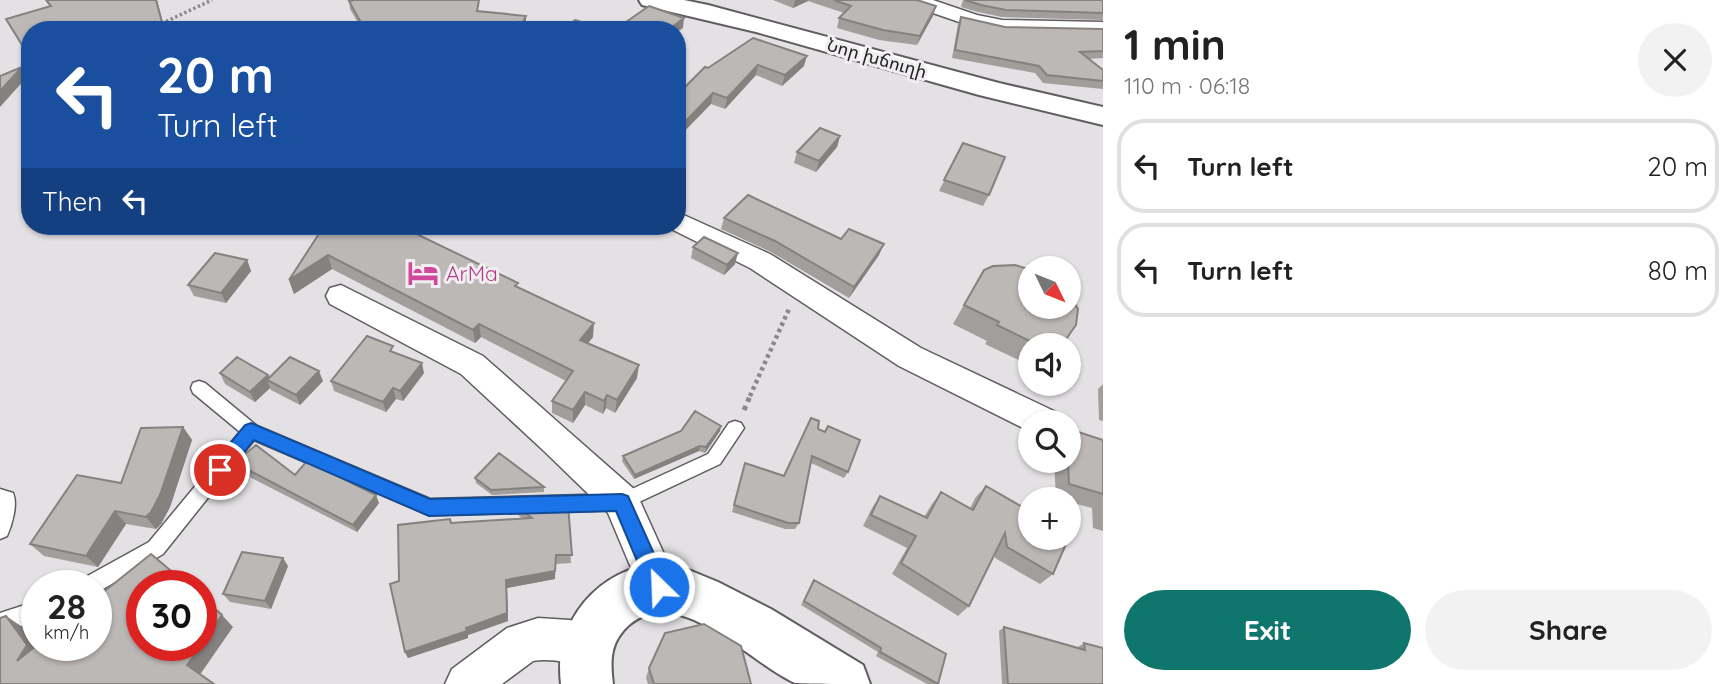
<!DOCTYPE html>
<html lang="en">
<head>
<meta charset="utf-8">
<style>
	body { margin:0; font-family:Quicksand,"Noto Sans Armenian",sans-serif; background:#f2f2f2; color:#222; height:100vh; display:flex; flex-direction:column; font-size:26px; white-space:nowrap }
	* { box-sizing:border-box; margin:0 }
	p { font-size:23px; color:#767676 }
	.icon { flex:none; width:38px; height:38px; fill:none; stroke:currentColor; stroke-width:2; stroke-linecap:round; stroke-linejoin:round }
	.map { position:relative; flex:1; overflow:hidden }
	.details { display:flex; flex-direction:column; background:#fff; width:630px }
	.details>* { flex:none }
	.banner { position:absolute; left:21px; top:21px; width:665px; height:214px; border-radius:28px; box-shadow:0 2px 5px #0004; background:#1a4fa0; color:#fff; overflow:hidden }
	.needle { width:46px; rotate:133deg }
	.tools { position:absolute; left:1018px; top:256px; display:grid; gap:14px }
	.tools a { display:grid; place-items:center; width:63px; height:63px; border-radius:50%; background:#fff; box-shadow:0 2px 5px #0004; font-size:35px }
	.speed { position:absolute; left:21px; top:570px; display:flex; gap:14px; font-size:35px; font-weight:700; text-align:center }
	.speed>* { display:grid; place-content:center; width:91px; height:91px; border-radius:50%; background:#fff; box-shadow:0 2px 5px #0004; line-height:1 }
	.speed small { font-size:18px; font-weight:400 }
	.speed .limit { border:10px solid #d22; background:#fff; color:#111 }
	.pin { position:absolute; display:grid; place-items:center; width:60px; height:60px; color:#fff; margin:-30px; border:4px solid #fff; border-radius:50%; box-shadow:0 2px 7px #0007 }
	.me { position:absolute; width:77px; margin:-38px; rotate:336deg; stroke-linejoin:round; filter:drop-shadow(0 0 5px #0008) }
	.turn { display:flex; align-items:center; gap:24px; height:147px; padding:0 21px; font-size:32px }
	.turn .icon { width:91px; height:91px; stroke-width:2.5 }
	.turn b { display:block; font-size:49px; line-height:60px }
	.then { display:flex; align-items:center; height:66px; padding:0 21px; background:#0003; gap:14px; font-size:26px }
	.round { display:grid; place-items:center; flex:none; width:74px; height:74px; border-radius:37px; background:#f2f2f2 }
	.head { display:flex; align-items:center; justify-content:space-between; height:119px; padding:0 21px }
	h1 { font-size:42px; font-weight:700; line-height:52px }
	.primary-button { display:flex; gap:14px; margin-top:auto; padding:14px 21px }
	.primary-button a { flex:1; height:80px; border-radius:42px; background:#0f766e; color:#fff; font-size:28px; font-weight:700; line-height:80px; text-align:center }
	.primary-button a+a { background:#f2f2f2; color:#222 }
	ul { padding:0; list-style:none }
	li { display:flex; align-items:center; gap:21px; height:94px; margin:0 14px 10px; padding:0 7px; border:4px solid #e0e0e0; border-radius:28px }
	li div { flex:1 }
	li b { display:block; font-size:26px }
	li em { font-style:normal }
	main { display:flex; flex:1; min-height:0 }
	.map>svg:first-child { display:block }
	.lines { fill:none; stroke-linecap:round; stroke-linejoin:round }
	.service-casing { stroke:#605d60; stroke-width:3 }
	.minor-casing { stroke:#605d60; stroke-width:3 }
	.secondary-casing { stroke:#605d60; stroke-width:4 }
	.path-far2 { stroke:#8a888a; stroke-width:3.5; stroke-dasharray:2.5 2.5; stroke-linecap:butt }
	.path-far1 { stroke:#8a888a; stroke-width:4.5; stroke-dasharray:3.5 3.5; stroke-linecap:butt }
	.path { stroke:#8a888a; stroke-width:5; stroke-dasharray:4.5 4.5; stroke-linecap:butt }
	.service { fill:#fff; fill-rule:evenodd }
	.minor { fill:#fff; fill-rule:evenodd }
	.secondary { fill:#fff; fill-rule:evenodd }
	.wall { fill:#a29e9c }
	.shaded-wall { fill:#84817f }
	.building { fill:#bcb8b5; stroke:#84817f; stroke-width:2 }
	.route { fill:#1a73e8; stroke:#114b97; stroke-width:2 }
	.labels { text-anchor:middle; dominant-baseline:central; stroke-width:6; stroke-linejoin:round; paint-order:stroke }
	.far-street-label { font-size:18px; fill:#252425; stroke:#f1eef2 }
	.hotel-label { font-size:21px; fill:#b23c85; stroke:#f1eef2; text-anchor:start }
</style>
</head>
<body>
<main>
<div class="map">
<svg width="1103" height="684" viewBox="0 0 1103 684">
	<rect width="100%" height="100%" fill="#e4e1e4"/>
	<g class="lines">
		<g class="service-casing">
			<path id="service" d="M199 381 205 383 257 426 430 499 621 494 708 454 729 423 735 421 741 423 744 428 720 464 622 510 429 515 254 440 163 554 96 593V586H79L82 579 149 542 240 432 193 393 191 388 193 383Z
				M0 489 13 493C18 504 12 525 7 536L0 539Z
				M37 601V621L0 633V613Z"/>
		</g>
		<g class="minor-casing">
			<path id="minor" d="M904 0H933L977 15 1002 20 1103 22V34L1002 32 965 24 907 4Z
				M677 212 770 254 921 348 1056 412 1061 422H1031V432L899 366 750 268 667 227 677 226Z
				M341 285 483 356 568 431 635 490 679 587 673 601 659 606 645 601 608 513 544 451 461 374 330 304 326 296 330 288Z
				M538 618 570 620 601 630 607 645 601 660C577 670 560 656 533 661L502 684H445L452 669 507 628Z"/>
		</g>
		<g class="secondary-casing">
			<path id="secondary" d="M639 0H684L708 5 999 83 1103 107V125L979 95 756 32 642 5Z
				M661 563 679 566 718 582 771 609 863 665 870 684C855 684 807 684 795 683 749 663 680 582 629 625 610 642 610 660 613 684H561C553 622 598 568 661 563Z"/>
		</g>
		<path class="path-far2" d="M148 30 212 0"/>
		<path class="path-far1" d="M750 396 789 309"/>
		<path class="path" d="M744 410 751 394"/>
		<use href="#service" class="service"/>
		<use href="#minor" class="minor"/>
		<use href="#secondary" class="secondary"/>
	</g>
	<path class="wall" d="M773 0H917L936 6 917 45 879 40 837 28 839 18 844 13 808 1 793 8Z
		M963 0H1103V20L1002 17 978 12 961 7Z
		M349 1 479 11 526 16V25L523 30H362L350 9Z
		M961 17 1005 27 1103 29V58L1089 59 1103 70V89L1043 83 1035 73 952 58 958 24Z
		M753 38 804 66 782 86 756 75 725 109 711 104 708 68Z
		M840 136 837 147 816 172 794 163 797 152Z
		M963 143 989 195 983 206 939 191Z
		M724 218 841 239 879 255 849 298 771 252 721 229Z
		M280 226H401L519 288 593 337 588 343 637 378 615 413 606 408 603 414 585 405 573 423 552 413V401L566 381 481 337 475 343 332 269 294 294 289 280 320 232Z
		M693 247 735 264 724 275 691 258Z
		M247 260 251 271 226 303 194 296 188 285Z
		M984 270 1062 345H1031V366L985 344 987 341 953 324Z
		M395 353 424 373 403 401 396 399 386 412 334 391 331 381Z
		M220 373 268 375 269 377 323 381 300 405 271 390 270 388 255 402 225 384Z
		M1103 384V421L1099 420 1098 389Z
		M183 427 192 440 170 507 161 524 156 529 126 524 98 567 44 556 30 544 121 483Z
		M818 429 848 472 844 478 811 463 799 523 795 529H785L732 512 745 463 784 476Z
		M720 431 705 453 699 451 634 479 622 461 623 456Z
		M1103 440V531L1093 528 1092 508 1069 502V499L1056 498 1054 460H1069Z
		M235 463 379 503 357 532 240 472Z
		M475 478 544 487V492L492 495 476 483Z
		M986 486 1053 574 1040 584 995 558V554L969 606 958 616 892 574 907 548 863 526 872 508 880 496 924 517 932 504 941 492 970 509 975 498Z
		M568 505 571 563 556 564 555 579 507 588 508 621 468 635V638L408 658 405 652 399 581 451 523 522 518 518 515V507Z
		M288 566 271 609 230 602 223 594Z
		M814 580 938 684H927L876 656 878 652 801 605Z
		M1004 627 1078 648V647L1084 643 1103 684H1002L999 631Z
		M649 668 750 683 751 684H648L646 678Z"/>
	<path class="shaded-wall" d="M156 0H157L165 30H164Z
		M795 0H808V1L793 8Z
		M936 6 933 16 917 45 920 36Z
		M526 16V25L523 30H519Z
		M684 18 683 28 677 32V30H668Z
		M807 56 804 66 782 86 785 75Z
		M758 65 756 75 725 109 727 98Z
		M22 67 27 77 0 107V91Z
		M713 93 711 104 677 139V130Z
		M840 136 837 147 816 172 819 161Z
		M884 244 879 255 849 298 854 287Z
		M738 253 735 264 724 275 727 265Z
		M328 255 332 269 294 294 289 280Z
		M247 260 251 271 226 303 221 293Z
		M594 323 593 337 580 353V340Z
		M479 324 481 337 475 343 473 330Z
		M422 363 424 373 403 401 400 391Z
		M639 365 637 378 615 413 617 400Z
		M319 371 323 381 300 405 296 395Z
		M268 375 272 383 267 380 270 388 255 402 250 392Z
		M393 388 396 399 386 412 383 402Z
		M585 392V405L573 423V410Z
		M607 395 606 408 603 414 604 401Z
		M721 426 720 431 705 453 706 447Z
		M183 427 192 440 170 507 161 524 156 529 146 517Z
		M700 446 699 451 634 479 635 475Z
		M376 495 379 503 357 532 353 525Z
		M115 511 126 524 98 567 86 556Z
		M283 558 288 566 271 609 265 601Z
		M555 571V579L507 588 508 621 468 635V638L408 658 405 652 466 628 506 580Z
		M222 615 233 627 199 676 187 665Z
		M6 616 24 628 45 656 17 661Z"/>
	<path class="building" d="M46 0H156L164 30H30V58L6 19 51 6Z
		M355 0H479L477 11 526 16 519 30H365L349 1Z
		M834 0H917L936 6 920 36 883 30 839 18 851 6Z
		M965 0H1103V13L1006 10 981 5Z
		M649 6 684 18 668 30 616 29Z
		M961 17 1005 27 1103 29V51L1080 52 1103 70V81L1047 75 1039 66 955 50Z
		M575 20 606 30H563Z
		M753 38 807 56 785 75 758 65 727 98 713 93 677 130V95L705 67 708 68Z
		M22 67 0 91V76Z
		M820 128 840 136 819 161 797 152Z
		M963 143 1005 157 989 195 944 180Z
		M748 195 841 239 849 229 884 244 854 287 775 241 724 218Z
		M324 226H400L518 283 515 286 594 323 580 340 639 365 617 400 607 395 604 401 585 392 573 410 552 401 573 371 479 324 473 330 328 255 289 280Z
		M704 237 738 253 727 265 693 247Z
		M215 253 247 260 221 293 188 285Z
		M1015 265 1031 270V306H1069V294L1078 309 1076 325 1062 345H1038L997 325 999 322 964 305 984 270 993 266Z
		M367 336 393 346 390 351 422 363 400 391 393 388 383 402 331 381Z
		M237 357 268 375 250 392 220 373Z
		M290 357 319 371 296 395 267 380Z
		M695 411 721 426 706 447 700 446 635 475 623 456 681 431Z
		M811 418 819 421 818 429 825 432 828 426 860 440 848 472 812 456 799 523H788L734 505 745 463 784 476Z
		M183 427 160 495 151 512 146 517 115 511 86 556 30 544 77 475 121 483 141 428Z
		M1069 429 1103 440V494L1069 484 1068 460H1069Z
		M256 445 295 475 307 461 376 495 353 525 235 463Z
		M499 453 544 487 491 490 475 478Z
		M986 486 1031 512V537H1069L1053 574 1007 547 1005 533 969 606 901 563 916 536 871 515 880 496 927 518 941 492 973 510Z
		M568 505 572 555H556L555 571 506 580 507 613 466 628 467 631 405 652 390 584 399 581 398 525 450 519 451 523 532 518 518 507Z
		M242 552 283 558 265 601 223 594Z
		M151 554 189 586H142V646H201L187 665 214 684H0V618L6 616 27 645 17 661 37 645 96 646V598Z
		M814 580 946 654 938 684 880 652 881 648 804 601Z
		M201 597 222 615 201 645Z
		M704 624 741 646 751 684H654L649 668 665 633Z
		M1004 627 1085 650 1084 643 1103 648V684H1008Z"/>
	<path class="route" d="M251 423 430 499 622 494 628 496 669 587 666 594 659 596 651 594 616 511 429 516 254 440 226 475 220 478 213 475 211 470 213 464 245 425Z"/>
	<defs>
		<g id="hotel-bare" transform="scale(2.415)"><path d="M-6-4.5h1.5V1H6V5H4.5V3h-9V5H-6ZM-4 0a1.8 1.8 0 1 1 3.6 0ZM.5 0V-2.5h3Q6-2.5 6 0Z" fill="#d1479c" stroke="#f1eef2" stroke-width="2.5" paint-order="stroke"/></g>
	</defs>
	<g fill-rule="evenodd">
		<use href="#hotel-bare" x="423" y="273"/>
	</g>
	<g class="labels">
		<g class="far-street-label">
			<text transform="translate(877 58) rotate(16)">Նոր խճուղի</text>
		</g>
		<g class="hotel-label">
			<text x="446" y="273">ArMa</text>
		</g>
	</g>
</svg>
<div class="tools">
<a><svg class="needle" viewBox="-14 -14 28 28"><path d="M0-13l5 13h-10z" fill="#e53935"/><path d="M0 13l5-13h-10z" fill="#767676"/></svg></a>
<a><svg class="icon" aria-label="sound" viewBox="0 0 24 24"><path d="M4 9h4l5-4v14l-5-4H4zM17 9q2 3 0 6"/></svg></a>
<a><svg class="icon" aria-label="search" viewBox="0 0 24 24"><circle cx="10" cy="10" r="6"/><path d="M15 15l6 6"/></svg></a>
<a>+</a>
</div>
<div class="speed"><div>28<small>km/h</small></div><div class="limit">30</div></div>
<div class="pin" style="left:220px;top:470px;background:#d93025"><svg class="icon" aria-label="arrive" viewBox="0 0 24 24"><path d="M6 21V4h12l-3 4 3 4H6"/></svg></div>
<svg class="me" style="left:659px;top:587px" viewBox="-20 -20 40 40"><circle r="17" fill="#1a73e8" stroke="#fff" stroke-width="3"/><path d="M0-11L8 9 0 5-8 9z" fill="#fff"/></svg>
<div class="banner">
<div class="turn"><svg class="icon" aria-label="left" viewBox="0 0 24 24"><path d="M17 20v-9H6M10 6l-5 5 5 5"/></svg><div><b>20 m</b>Turn left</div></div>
<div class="then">Then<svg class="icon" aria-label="left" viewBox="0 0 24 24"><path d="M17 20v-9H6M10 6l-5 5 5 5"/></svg></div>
</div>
</div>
<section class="details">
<div class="head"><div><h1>1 min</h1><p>110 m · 06:18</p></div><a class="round"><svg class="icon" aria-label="close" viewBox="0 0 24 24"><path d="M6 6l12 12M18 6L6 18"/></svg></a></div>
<ul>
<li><svg class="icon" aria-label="left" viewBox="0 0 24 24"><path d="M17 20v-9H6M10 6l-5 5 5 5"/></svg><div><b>Turn left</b></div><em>20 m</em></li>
<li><svg class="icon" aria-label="left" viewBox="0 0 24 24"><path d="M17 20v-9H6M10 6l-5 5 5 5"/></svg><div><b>Turn left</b></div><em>80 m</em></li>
</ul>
<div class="primary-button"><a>Exit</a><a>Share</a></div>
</section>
</main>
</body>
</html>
